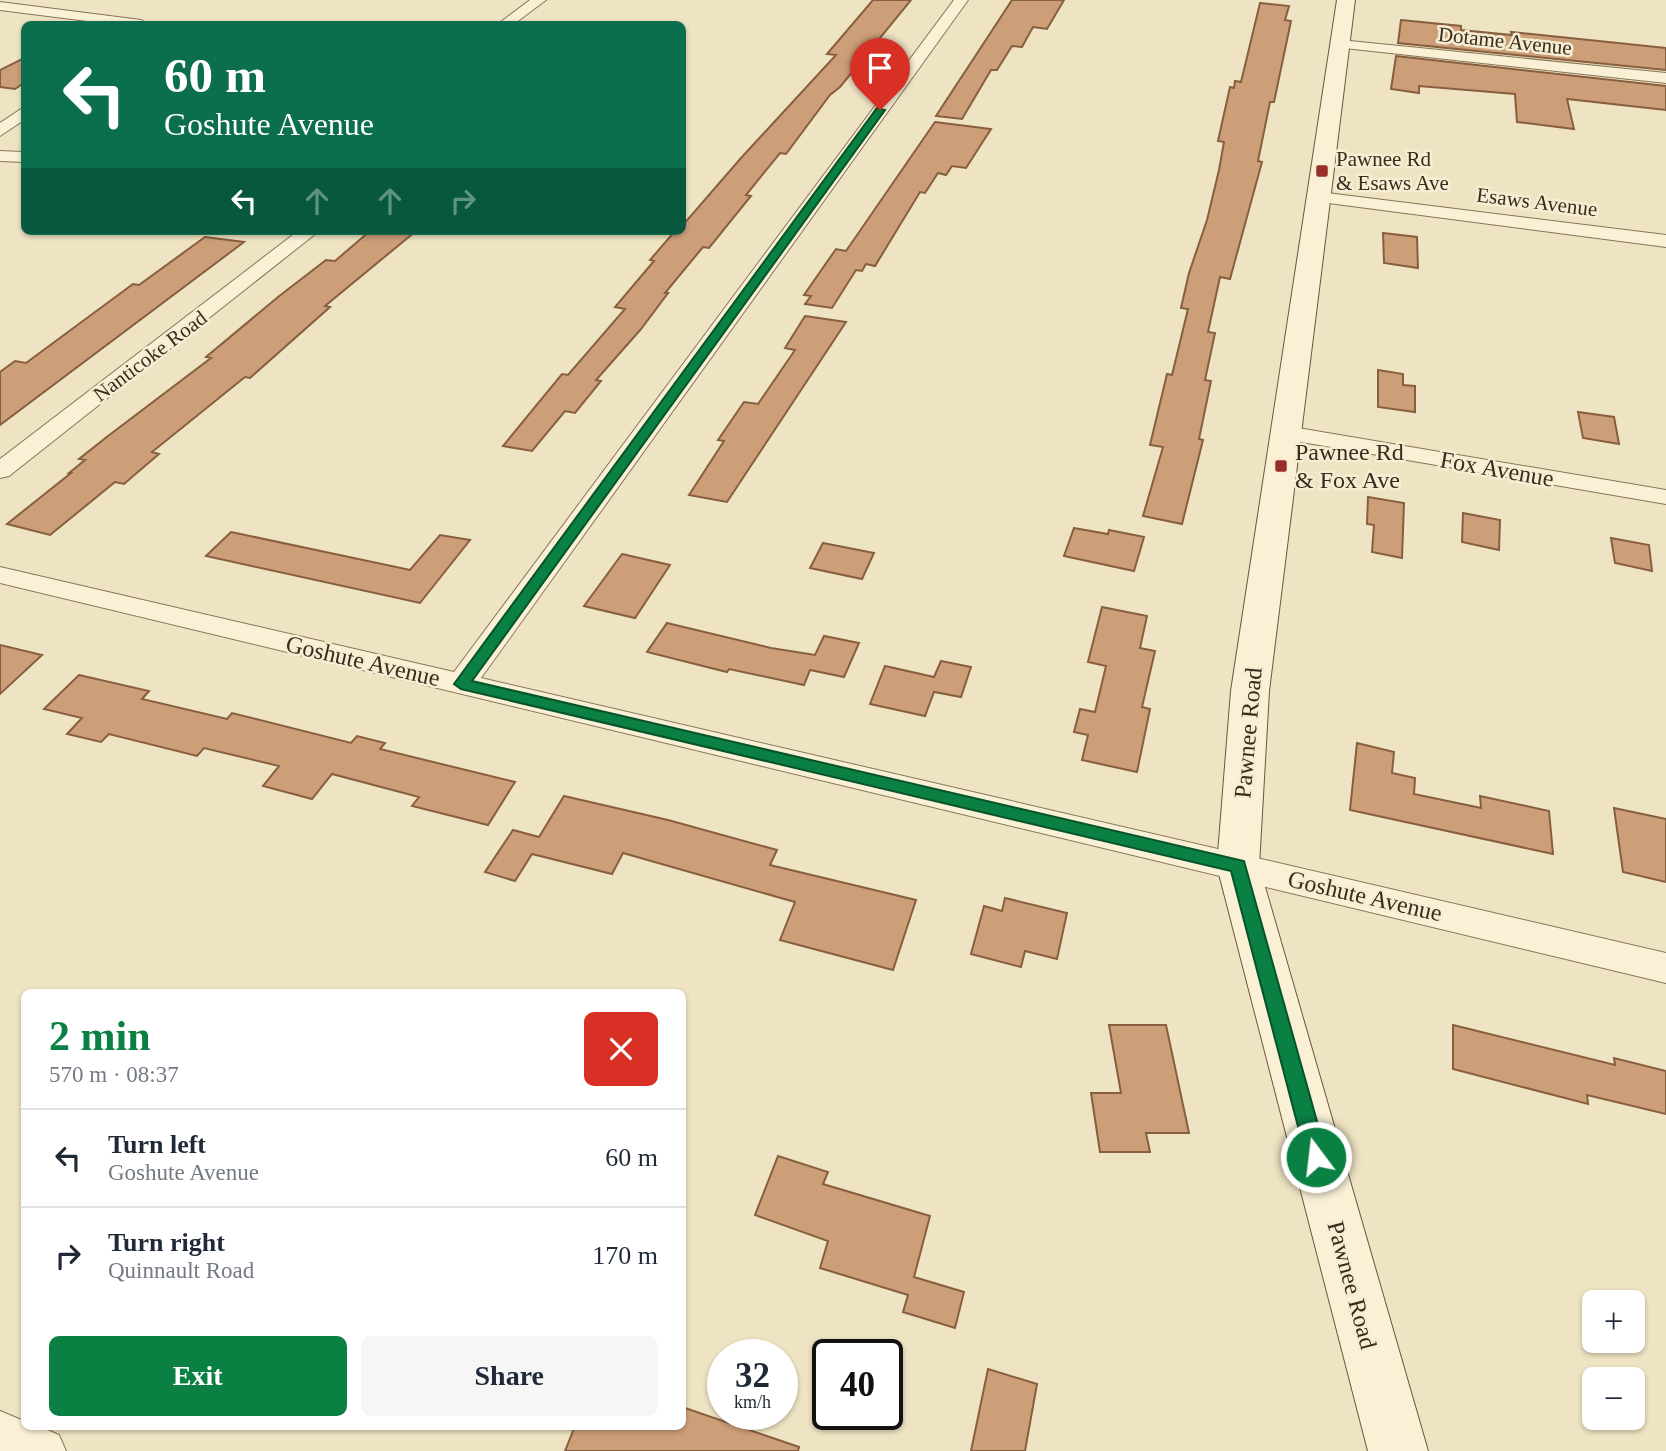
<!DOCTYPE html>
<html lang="en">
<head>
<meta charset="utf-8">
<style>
	body { margin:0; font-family:"Times New Roman",serif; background:#f6f6f7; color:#1f2937; height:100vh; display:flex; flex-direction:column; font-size:26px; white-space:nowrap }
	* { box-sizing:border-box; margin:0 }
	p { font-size:23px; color:#747a83 }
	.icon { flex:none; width:38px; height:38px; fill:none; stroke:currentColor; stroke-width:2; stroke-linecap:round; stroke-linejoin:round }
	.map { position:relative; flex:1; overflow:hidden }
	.drawer { position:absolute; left:21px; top:989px; width:665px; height:441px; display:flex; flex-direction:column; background:#fff; border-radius:10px; box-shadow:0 2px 5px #0004 }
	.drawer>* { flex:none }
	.banner { position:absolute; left:21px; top:21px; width:665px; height:214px; border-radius:10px; box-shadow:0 2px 5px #0004; background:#0b6e4f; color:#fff; overflow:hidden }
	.tools { position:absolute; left:1582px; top:1290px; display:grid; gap:14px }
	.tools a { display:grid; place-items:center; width:63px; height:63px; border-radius:10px; background:#fff; box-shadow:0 2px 5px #0004; font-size:35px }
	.speed { position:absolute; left:707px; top:1339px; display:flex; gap:14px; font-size:35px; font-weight:700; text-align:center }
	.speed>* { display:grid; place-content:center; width:91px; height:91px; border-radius:50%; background:#fff; box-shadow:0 2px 5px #0004; line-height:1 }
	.speed small { font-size:18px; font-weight:400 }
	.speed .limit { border:4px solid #111; border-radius:10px; background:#fff; color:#111 }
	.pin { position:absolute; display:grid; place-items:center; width:60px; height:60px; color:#fff; margin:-72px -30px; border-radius:50% 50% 50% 0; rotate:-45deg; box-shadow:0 0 7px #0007 }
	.pin .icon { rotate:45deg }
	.me { position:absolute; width:77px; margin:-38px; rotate:345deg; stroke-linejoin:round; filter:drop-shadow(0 0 5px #0008) }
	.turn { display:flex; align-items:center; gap:24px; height:147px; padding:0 28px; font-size:32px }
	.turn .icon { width:91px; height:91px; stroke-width:2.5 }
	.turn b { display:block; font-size:49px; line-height:60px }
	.lanes { display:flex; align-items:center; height:66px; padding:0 28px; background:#0003; justify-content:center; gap:35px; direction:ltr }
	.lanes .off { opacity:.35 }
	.round { display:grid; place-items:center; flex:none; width:74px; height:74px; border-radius:10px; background:#f6f6f7 }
	.summary { display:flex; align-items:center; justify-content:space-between; height:119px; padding:0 28px }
	h1 { font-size:42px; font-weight:800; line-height:52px; color:#0b8043 }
	.cta { display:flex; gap:14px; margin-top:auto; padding:14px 28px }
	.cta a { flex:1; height:80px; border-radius:10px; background:#0b8043; color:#fff; font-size:28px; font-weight:800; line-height:80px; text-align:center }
	.cta a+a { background:#f6f6f7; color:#1f2937 }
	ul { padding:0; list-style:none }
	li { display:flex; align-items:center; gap:21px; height:98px; padding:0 28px; border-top:2px solid #e0e1e3 }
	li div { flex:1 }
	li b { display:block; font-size:26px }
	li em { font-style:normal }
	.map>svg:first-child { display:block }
	.building { fill:#cd9f78; stroke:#875f3f; stroke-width:2 }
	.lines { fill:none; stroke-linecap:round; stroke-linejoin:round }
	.street-casing { stroke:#887559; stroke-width:2 }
	.secondary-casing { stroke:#6a563c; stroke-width:2 }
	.street { fill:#f9f0d6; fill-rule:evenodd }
	.secondary { fill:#f9f0d6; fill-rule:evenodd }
	.route { fill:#0b8043; stroke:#07532c; stroke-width:2 }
	.poi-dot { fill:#972e29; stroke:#f6edd2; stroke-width:2.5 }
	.labels { text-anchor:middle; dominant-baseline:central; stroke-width:5; stroke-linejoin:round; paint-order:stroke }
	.far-street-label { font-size:21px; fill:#382c1e; stroke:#f6edd2 }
	.far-poi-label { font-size:21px; fill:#382c1e; stroke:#f6edd2; text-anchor:start }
	.poi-label { font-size:24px; fill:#382c1e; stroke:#f6edd2; text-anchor:start }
	.street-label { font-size:24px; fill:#382c1e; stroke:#f6edd2 }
</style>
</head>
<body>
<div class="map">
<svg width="1666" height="1451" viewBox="0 0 1666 1451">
	<rect width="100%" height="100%" fill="#eee3c2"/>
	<path class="building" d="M873 0H911L840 87 830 95 786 154 780 153 746 195 751 196 709 248 703 247 665 293H668L641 329 596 380 601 381 575 413 565 411 532 451 503 446 562 374 568 375 625 309 615 307 654 261 650 260 675 231H682V226L741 158 836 55 827 54Z
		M1012 0H1064L1047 29 1033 27 1022 47 1012 46 997 70H991L962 119 936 116Z
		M1260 3 1289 6 1285 20 1291 21 1274 102H1270L1258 161 1262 162 1230 279 1220 277 1208 332 1215 333 1205 380 1211 381 1199 439 1203 440 1182 524 1143 516 1163 447 1150 445 1167 374 1172 375 1188 309 1181 308 1189 273 1207 220 1219 170 1224 142 1218 141 1230 87 1234 88 1235 81 1241 82Z
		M1401 20 1461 26V30L1512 35 1511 32 1666 48V70L1398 43Z
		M1396 56 1666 86V110L1567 99 1574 129 1517 122 1515 94 1419 86V93L1391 89Z
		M24 58V83L15 89 0 87V70Z
		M935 122 991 129 966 168 952 166 946 175 938 173 925 193 920 192 875 266 866 264 862 271 856 270 832 308 805 304 811 296 804 295 836 249 846 251Z
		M370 231H416L325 306 330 307 250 378 245 377 152 452 159 454 124 484 115 482 50 535 7 524 71 473H69L85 460 79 459 108 436 211 358 206 357 278 297 326 260 335 261Z
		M1383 233 1417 237 1418 268 1384 263Z
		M205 237 244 242 0 425V372L15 361 26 363 133 284 139 285Z
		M805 316 846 322 727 502 689 495 724 441 718 440 744 402 758 404 795 350 785 348Z
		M1378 370 1403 374V385L1415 386V412L1378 407Z
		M1578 412 1614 417 1619 444 1583 438Z
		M1368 497 1404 503 1402 558 1372 552 1374 525 1367 524Z
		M1463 513 1500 520 1499 550 1462 542Z
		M1074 528 1108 534 1109 530 1144 537 1134 571 1064 556Z
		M231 532 410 570 440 535 470 540 420 603 206 556Z
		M1611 538 1649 545 1652 571 1615 563Z
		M823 543 874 553 862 579 810 568Z
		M622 554 670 565 635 618 584 606Z
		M1102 607 1147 616 1140 648 1155 651 1142 707 1150 709 1137 772 1082 760 1088 735 1074 732 1080 709 1095 712 1106 666 1088 662Z
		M667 623 771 648 815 655 824 636 859 643 844 677 810 670 804 685 729 669 727 672 647 652Z
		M0 645 42 655 0 694Z
		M941 661 971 667 961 697 934 692 925 716 870 704 885 666 934 677Z
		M79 675 149 691 142 699 227 719 232 713 351 743 357 736 385 743 380 749 515 782 488 825 412 806 419 797 332 774 312 799 263 786 279 766 204 748 197 756 109 734 101 742 67 734 82 718 44 709Z
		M1357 743 1394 752 1392 773 1415 778 1414 794 1481 808 1480 796 1549 811 1553 854 1350 810Z
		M564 796 668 820 777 850 770 865 916 900 893 970 780 940 795 902 623 853 612 874 532 854 515 881 485 872 513 830 539 837Z
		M1614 808 1666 819V882L1623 872Z
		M1005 898 1067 913 1057 959 1025 951 1021 967 971 954 984 906 1002 911Z
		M1109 1025H1166L1189 1133H1146L1150 1152H1100L1091 1093H1121Z
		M1453 1025 1615 1065 1614 1058 1666 1071V1114L1587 1095 1588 1104 1453 1069Z
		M778 1156 828 1172 823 1184 930 1216 914 1277 964 1292 955 1328 903 1312 908 1295 820 1268 828 1241 755 1215Z
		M988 1369 1037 1384 1025 1451H971Z
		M682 1407 799 1447 798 1451H565L575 1426H682Z"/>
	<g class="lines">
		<g class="street-casing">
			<path id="street" d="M530 0H546L514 24H498Z
				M954 0H968L481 678 1666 953V983L0 583V567L454 672Z
				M0 2 141 20 148 24H111L0 10Z
				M1340 40 1666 73V83L1335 47 1333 44Z
				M24 107V120L0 136V123Z
				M0 151 24 152V162L0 161Z
				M1319 192 1666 235V247L1313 201 1310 197Z
				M298 231H319L9 476 0 478V459Z
				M1286 426 1666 490V504L1278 438 1274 433 1278 428Z
				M0 1411 24 1421V1426H38L59 1435 66 1451H0Z"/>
		</g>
		<g class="secondary-casing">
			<path id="secondary" d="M1337 0H1355L1269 691 1259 866 1428 1451H1368L1217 866 1231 691Z"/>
		</g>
		<use href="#street" class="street"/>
		<use href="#secondary" class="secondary"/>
	</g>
	<path class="route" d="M877 108 885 110 472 681 1244 861 1327 1157 1324 1164 1316 1167 1309 1164 1306 1157 1231 871 461 689 454 684Z"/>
	<g class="poi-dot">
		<rect x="1315" y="164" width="14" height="14" rx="3.5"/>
		<rect x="1274" y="459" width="14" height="14" rx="3.5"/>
	</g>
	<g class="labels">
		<g class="far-street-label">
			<text transform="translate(1505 41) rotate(6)">Dotame Avenue</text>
			<text transform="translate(1537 202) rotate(7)">Esaws Avenue</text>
			<text transform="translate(150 356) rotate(-37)">Nanticoke Road</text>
		</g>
		<g class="far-poi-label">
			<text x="1336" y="159">Pawnee Rd<tspan x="1336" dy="24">&amp; Esaws Ave</tspan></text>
		</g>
		<g class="poi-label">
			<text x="1295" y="452">Pawnee Rd<tspan x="1295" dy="28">&amp; Fox Ave</tspan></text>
		</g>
		<g class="street-label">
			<text transform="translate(1497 469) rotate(10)">Fox Avenue</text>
			<text transform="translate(363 661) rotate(13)">Goshute Avenue</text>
			<text transform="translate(1248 733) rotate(-85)">Pawnee Road</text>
			<text transform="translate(1365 896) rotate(13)">Goshute Avenue</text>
			<text transform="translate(1352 1285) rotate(75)">Pawnee Road</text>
		</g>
	</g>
</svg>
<div class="tools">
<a>+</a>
<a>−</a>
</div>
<div class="speed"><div>32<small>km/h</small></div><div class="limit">40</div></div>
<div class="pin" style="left:880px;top:110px;background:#d93025"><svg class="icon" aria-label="arrive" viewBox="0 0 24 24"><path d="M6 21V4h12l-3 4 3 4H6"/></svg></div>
<svg class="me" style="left:1316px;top:1157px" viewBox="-20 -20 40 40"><circle r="17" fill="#0b8043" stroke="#fff" stroke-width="3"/><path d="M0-11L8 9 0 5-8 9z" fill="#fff"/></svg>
<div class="banner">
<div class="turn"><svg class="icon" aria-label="left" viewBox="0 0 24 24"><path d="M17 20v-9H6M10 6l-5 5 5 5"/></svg><div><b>60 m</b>Goshute Avenue</div></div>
<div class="lanes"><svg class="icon" aria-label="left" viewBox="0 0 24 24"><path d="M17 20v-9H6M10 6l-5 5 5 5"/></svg><svg class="icon off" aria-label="ahead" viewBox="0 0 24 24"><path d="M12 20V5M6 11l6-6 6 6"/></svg><svg class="icon off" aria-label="ahead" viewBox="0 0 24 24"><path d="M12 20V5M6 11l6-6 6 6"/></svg><svg class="icon off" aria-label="right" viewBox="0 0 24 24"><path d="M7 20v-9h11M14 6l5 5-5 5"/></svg></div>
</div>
<section class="drawer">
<div class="summary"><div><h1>2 min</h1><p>570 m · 08:37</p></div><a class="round" style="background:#d93025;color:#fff"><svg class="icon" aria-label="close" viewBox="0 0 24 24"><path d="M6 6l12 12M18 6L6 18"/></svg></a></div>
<ul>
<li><svg class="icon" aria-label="left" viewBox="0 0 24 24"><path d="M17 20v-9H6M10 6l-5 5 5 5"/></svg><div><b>Turn left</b><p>Goshute Avenue</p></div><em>60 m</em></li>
<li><svg class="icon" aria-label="right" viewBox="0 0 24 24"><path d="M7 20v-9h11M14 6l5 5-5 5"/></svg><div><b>Turn right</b><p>Quinnault Road</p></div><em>170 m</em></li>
</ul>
<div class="cta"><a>Exit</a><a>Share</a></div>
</section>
</div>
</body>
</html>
